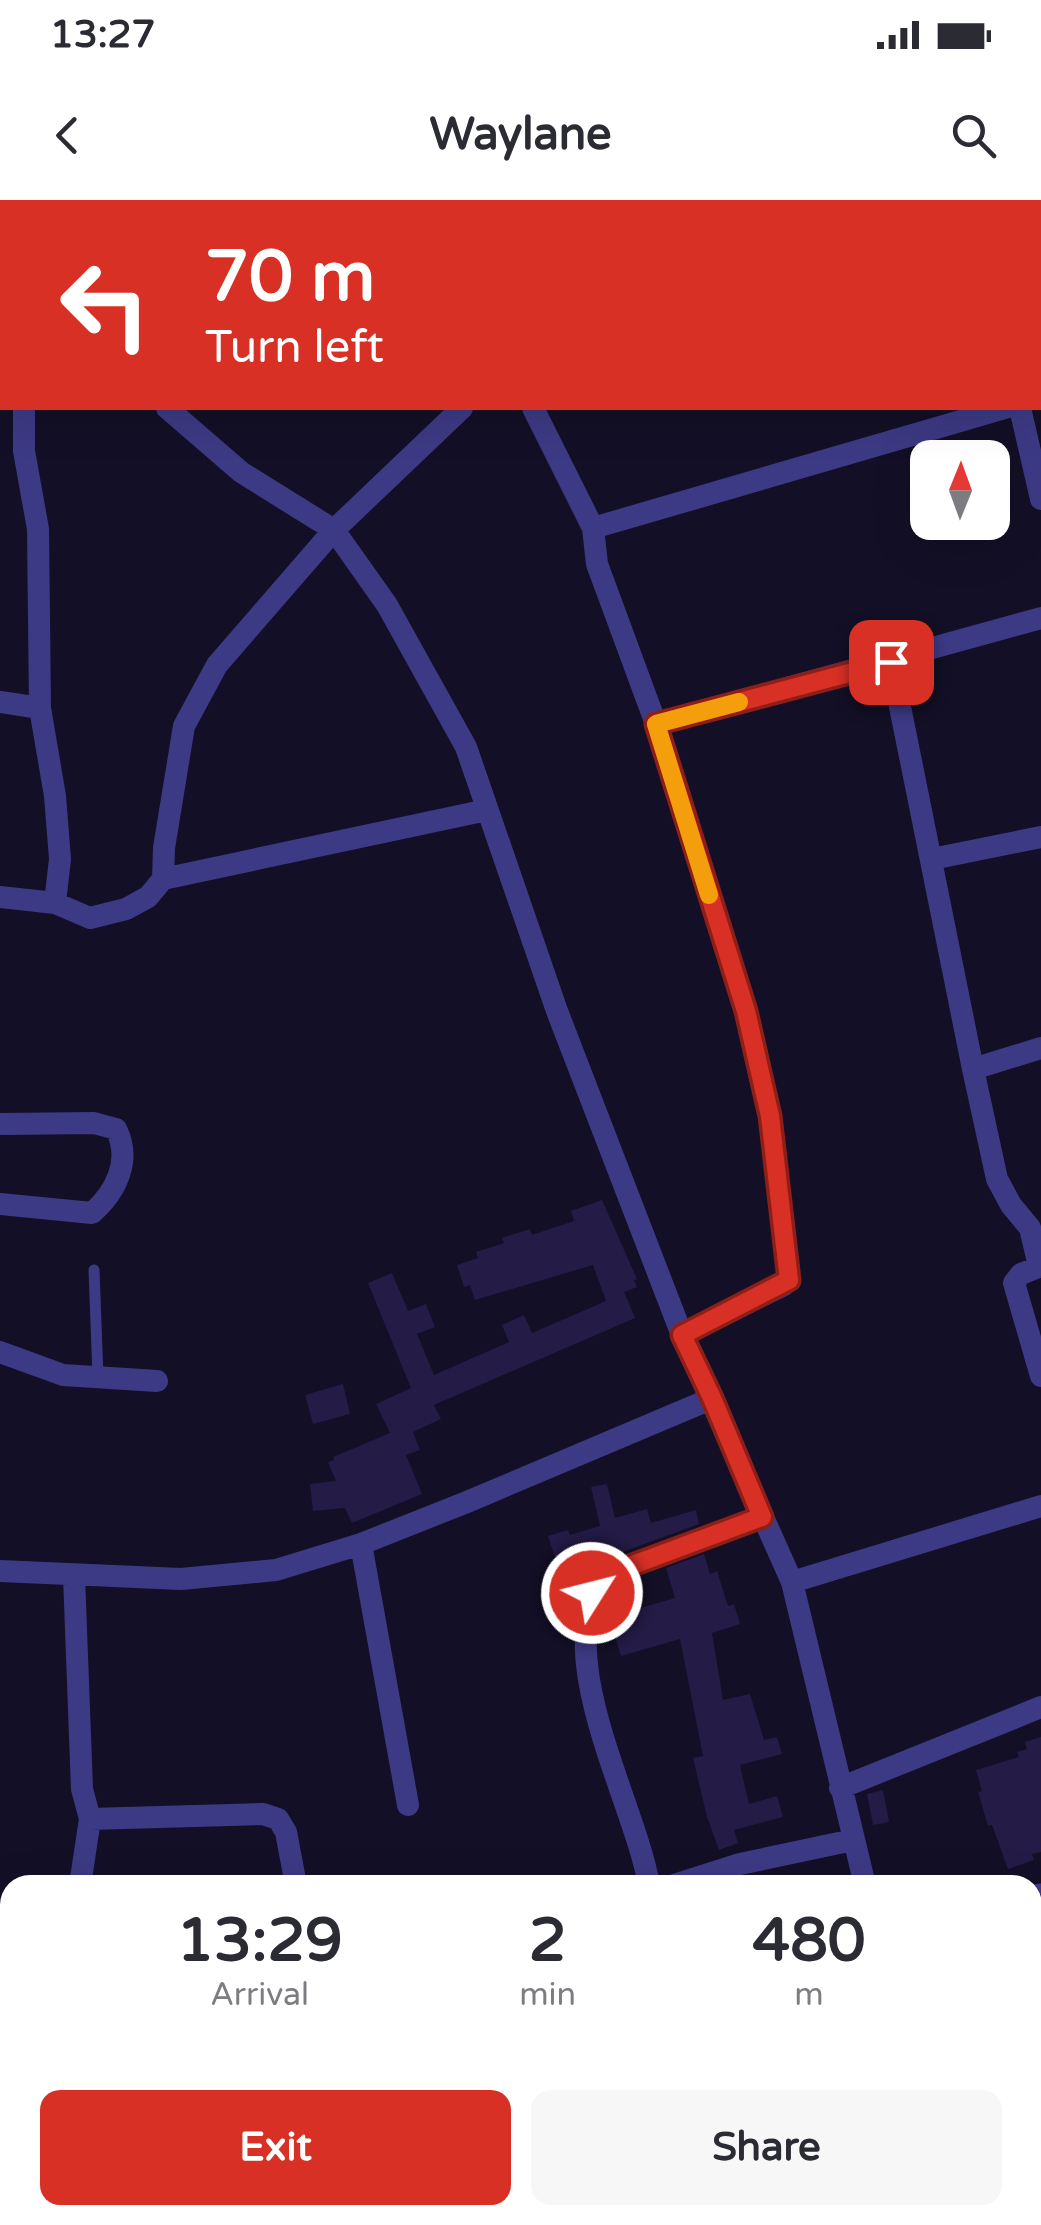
<!DOCTYPE html>
<html lang="en">
<head>
<meta charset="utf-8">
<style>
	body { margin:0; font-family:"Varela Round",sans-serif; background:#f7f7f7; color:#2b2b33; height:100vh; display:flex; flex-direction:column; font-size:38px; white-space:nowrap }
	* { box-sizing:border-box; margin:0 }
	p { font-size:32px; color:#7c7c81 }
	.icon { flex:none; width:55px; height:55px; fill:none; stroke:currentColor; stroke-width:2; stroke-linecap:round; stroke-linejoin:round }
	.map { position:relative; flex:1; overflow:hidden }
	.side { position:absolute; left:0px; top:1675px; width:1042px; height:350px; display:flex; flex-direction:column; background:#fff; border-radius:30px 30px 0 0; box-shadow:0 10px 40px #0002 }
	.side>* { flex:none }
	.top-card { position:absolute; left:0px; top:0px; width:1042px; height:210px; box-shadow:0 10px 40px #0002; background:#d93025; color:#fff; overflow:hidden }
	.needle { width:65px; rotate:1deg }
	.controls { position:absolute; left:910px; top:240px; display:grid; gap:20px }
	.controls a { display:grid; place-items:center; width:100px; height:100px; border-radius:20px; background:#fff; box-shadow:0 10px 40px #0002; font-size:50px }
	.pin { position:absolute; display:grid; place-items:center; width:85px; height:85px; color:#fff; margin:-42px; border-radius:20px; box-shadow:0 5px 15px #0006 }
	.me { position:absolute; width:110px; margin:-55px; rotate:54deg; stroke-linejoin:round; filter:drop-shadow(0 0 8px #0008) }
	.turn { display:flex; align-items:center; gap:35px; height:210px; padding:0 40px; font-size:45px }
	.turn .icon { width:130px; height:130px; stroke-width:2.5 }
	.turn b { display:block; font-size:70px; line-height:85px }
	.eta { display:flex; justify-content:space-evenly; align-items:center; height:170px; text-align:center }
	.eta b { font-size:60px; font-weight:800; line-height:70px }
	.action { display:flex; gap:20px; margin-top:auto; padding:20px 40px }
	.action a { flex:1; height:115px; border-radius:20px; background:#d93025; color:#fff; font-size:40px; font-weight:800; line-height:115px; text-align:center }
	.action a+a { background:#f7f7f7; color:#2b2b33 }
	.status { display:flex; justify-content:space-between; align-items:center; height:70px; padding:0 50px; background:#fff; direction:ltr }
	.status svg { height:28px; fill:currentColor }
	header { display:flex; justify-content:space-between; align-items:center; height:130px; padding:0 40px; background:#fff; font-size:45px; font-weight:800 }
	.map>svg:first-child { display:block }
	.building { fill:#241b47 }
	.lines { fill:none; stroke-linecap:round; stroke-linejoin:round }
	.service { stroke:#3d3a85; stroke-width:11 }
	.minor { stroke:#3d3a85; stroke-width:22 }
	.route-casing { stroke:#8d1f18; stroke-width:25 }
	.route { stroke:#d93025; stroke-width:18 }
	.slow { stroke:#f59e0b; stroke-width:18 }
</style>
</head>
<body>
<div class="status"><b>13:27</b><svg viewBox="0 0 49 12"><path d="M0 12V9h3v3zM5 12V6h3v6zM10 12V3h3v9zM15 12V0h3v12zM26 1h20v11H26zM47 4h2v5h-2z"/></svg></div>
<header><svg class="icon" aria-label="back" viewBox="0 0 24 24"><path d="M15 5l-7 7 7 7"/></svg>Waylane<svg class="icon" aria-label="search" viewBox="0 0 24 24"><circle cx="10" cy="10" r="6"/><path d="M15 15l6 6"/></svg></header>
<div class="map">
<svg width="1041" height="2025" viewBox="0 0 1041 2025">
	<rect width="100%" height="100%" fill="#130f26"/>
	<path class="building" d="M602 1000 637 1079 634 1080 637 1087 624 1092 635 1118 434 1205 441 1219 413 1232 420 1250 406 1255 422 1294 352 1323 345 1308 313 1311 310 1284 336 1281 328 1262 334 1260 333 1257 390 1233 376 1204 411 1188 368 1083 392 1073 408 1111 426 1104 435 1127 417 1134 434 1175 509 1142 502 1125 524 1115 532 1133 606 1101 593 1065 475 1100 470 1085 464 1087 457 1065 478 1058 476 1052 504 1043 502 1038 530 1029 532 1035 574 1021 571 1011Z
		M343 1184 350 1214 313 1224 305 1195Z
		M607 1284 615 1318 647 1309 651 1323 696 1310 699 1324 598 1361 593 1345 555 1357 548 1336 568 1330 570 1335 600 1326 591 1287Z
		M704 1354 710 1374 717 1371 728 1406 734 1404 740 1424 712 1433 723 1500 750 1494 764 1540 777 1537 782 1554 740 1565 749 1604 777 1596 783 1617 734 1630 738 1643 719 1650 707 1617 693 1558 703 1556 680 1439 621 1456 612 1426 621 1423 619 1414 675 1398 666 1368Z
		M1041 1537V1652L1032 1654 1034 1660 1008 1669 992 1625 988 1626 978 1592 982 1591 976 1570 1019 1557 1017 1552 1027 1549 1025 1542Z
		M883 1590 889 1622 873 1625 867 1594Z"/>
	<g class="lines">
		<path class="service" d="M94 1070 98 1177
			M1032 1690 1041 1689
			M933 2015 937 2025
			M877 2025 898 2015"/>
		<path class="minor" d="M358 2 359 0
			M665 2 666 0
			M1040 80H1041
			M24 208V251L38 329 40 508 55 596 60 659 55 703
			M167 208 241 272 334 330 387 405 466 547 557 811 682 1135 792 1382 865 1685
			M533 208 593 328
			M1020 208 1041 299
			M891 462 973 869
			M0 502 40 508
			M656 524 1041 418
			M932 659 1041 637
			M163 679 487 610
			M0 697 55 703 90 718 126 709 148 697 163 679 164 648 184 526 217 465 334 330 462 208
			M0 924 94 923 116 929C132 960 116 992 92 1013L0 1004
			M1039 1066 1030 1028 1011 1005 997 979 973 869 1041 848
			M1041 1066 1021 1074 1014 1083 1041 1176
			M682 1135 784 1085 789 1080V1071L769 916 745 811 656 524 597 364 593 328 1005 208
			M0 1152 63 1175 157 1181
			M361 1344 408 1605
			M0 1371 181 1379 276 1370 361 1344 467 1302 713 1198
			M74 1376 82 1589 90 1619 80 1685
			M792 1382 1041 1306
			M840 1588 1041 1507
			M90 1619 263 1614 278 1619 286 1632 296 1685
			M649 1685C634 1599 550 1458 603 1375L762 1317
			M674 1685 740 1664 853 1640
			M1032 1998 1041 1993
			M196 2015 201 2025
			M958 2015 961 2025
			M549 2025 567 2015
			M986 2025 1004 2015"/>
	</g>
	<g class="lines">
		<g class="route-casing">
			<path id="route" d="M592 1393 603 1376 762 1317 712 1198 682 1135 789 1080 770 916 746 811 656 524 891 462"/>
		</g>
		<use href="#route" class="route"/>
		<path class="slow" d="M709 695 656 524 739 502"/>
	</g>
</svg>
<div class="controls">
<a><svg class="needle" viewBox="-14 -14 28 28"><path d="M0-13l5 13h-10z" fill="#e53935"/><path d="M0 13l5-13h-10z" fill="#7c7c81"/></svg></a>
</div>
<div class="pin" style="left:891px;top:462px;background:#d93025"><svg class="icon" aria-label="arrive" viewBox="0 0 24 24"><path d="M6 21V4h12l-3 4 3 4H6"/></svg></div>
<svg class="me" style="left:592px;top:1393px" viewBox="-20 -20 40 40"><circle r="17" fill="#d93025" stroke="#fff" stroke-width="3"/><path d="M0-11L8 9 0 5-8 9z" fill="#fff"/></svg>
<div class="top-card">
<div class="turn"><svg class="icon" aria-label="left" viewBox="0 0 24 24"><path d="M17 20v-9H6M10 6l-5 5 5 5"/></svg><div><b>70 m</b>Turn left</div></div>
</div>
<section class="side">
<div class="eta">
<div><b>13:29</b><p>Arrival</p></div>
<div><b>2</b><p>min</p></div>
<div><b>480</b><p>m</p></div>
</div>
<div class="action"><a>Exit</a><a>Share</a></div>
</section>
</div>
</body>
</html>
